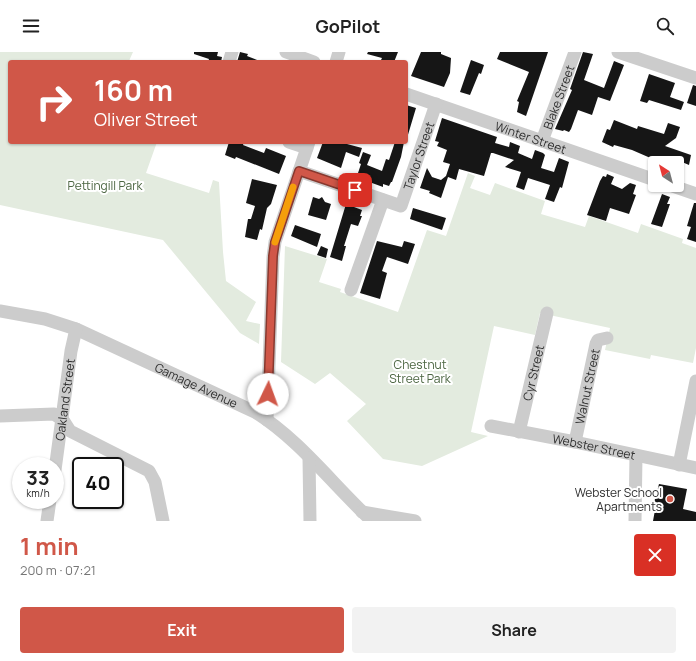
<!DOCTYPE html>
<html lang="en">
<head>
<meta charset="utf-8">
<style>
	body { margin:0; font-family:Manrope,sans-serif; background:#f2f2f2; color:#222; height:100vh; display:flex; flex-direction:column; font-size:15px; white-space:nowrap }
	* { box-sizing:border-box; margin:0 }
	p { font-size:13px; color:#767676 }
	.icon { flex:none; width:22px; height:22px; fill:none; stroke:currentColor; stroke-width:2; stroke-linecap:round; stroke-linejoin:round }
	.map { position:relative; height:469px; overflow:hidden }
	.sheet { display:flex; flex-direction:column; background:#fff; flex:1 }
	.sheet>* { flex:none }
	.top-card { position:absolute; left:8px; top:8px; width:400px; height:84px; border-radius:4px; box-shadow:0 1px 3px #0004; background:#d05748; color:#fff; overflow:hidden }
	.needle { width:26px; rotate:324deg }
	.buttons { position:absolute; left:648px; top:104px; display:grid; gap:8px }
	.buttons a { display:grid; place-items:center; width:36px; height:36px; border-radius:4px; background:#fff; box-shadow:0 1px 3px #0004; font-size:20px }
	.speed { position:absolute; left:12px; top:405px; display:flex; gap:8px; font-size:20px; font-weight:700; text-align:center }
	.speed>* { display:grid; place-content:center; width:52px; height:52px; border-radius:50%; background:#fff; box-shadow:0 1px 3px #0004; line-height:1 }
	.speed small { font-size:10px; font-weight:400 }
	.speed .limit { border:2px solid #111; border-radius:6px; background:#fff; color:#111 }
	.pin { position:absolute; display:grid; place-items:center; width:34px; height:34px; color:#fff; margin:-17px; border-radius:8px; box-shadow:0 2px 6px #0006 }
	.me { position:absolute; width:44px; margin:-22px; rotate:3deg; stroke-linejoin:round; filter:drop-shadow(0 0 3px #0008) }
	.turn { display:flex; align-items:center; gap:14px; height:84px; padding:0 20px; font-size:18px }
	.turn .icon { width:52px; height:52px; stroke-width:2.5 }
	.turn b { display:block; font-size:28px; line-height:34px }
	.round { display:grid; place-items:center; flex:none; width:42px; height:42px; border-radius:4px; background:#f2f2f2 }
	.head { display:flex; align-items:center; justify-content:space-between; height:68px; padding:0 20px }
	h1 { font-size:24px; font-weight:700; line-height:30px; color:#d05748 }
	.button { display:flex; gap:8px; margin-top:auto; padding:8px 20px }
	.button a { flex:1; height:46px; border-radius:4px; background:#d05748; color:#fff; font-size:16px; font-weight:700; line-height:46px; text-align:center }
	.button a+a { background:#f2f2f2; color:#222 }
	header { display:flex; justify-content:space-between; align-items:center; height:52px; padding:0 20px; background:#fff; font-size:18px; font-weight:700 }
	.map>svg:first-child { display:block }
	.green { fill:#e3ebdf }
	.building { fill:#161616 }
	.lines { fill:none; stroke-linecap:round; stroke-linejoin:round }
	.minor { stroke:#ccc; stroke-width:13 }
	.route-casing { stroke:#87392f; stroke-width:10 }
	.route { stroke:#d05748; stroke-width:7 }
	.slow { stroke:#f59e0b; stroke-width:7 }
	.poi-dot { fill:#d05748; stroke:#fff; stroke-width:1.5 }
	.labels { text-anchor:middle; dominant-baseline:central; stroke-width:4; stroke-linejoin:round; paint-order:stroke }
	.street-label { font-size:12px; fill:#2f2f2f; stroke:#fff }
	.park-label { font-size:12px; fill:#4c6642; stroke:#fff }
	.poi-label { font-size:12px; fill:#2f2f2f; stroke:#fff; text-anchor:end }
</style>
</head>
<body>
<header><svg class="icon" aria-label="menu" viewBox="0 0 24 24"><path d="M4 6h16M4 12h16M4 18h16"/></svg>GoPilot<svg class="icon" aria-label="search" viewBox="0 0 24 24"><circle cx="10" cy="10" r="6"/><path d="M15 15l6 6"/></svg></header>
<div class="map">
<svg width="696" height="469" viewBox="0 0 696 469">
	<rect width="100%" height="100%" fill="#fff"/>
	<path class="green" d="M0 0H133L129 9 131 10H10V90H157L146 121 209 141 213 128 219 130 223 200 226 229 256 250 246 269 260 272 259 292 240 281 163 188 0 153Z
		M468 121 475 124 470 136 490 143 495 131 545 149 541 162 585 175 589 164 638 181 641 172 683 187 682 191 696 196V296L693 311 651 303 650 307 605 298 610 276 540 261 535 283 494 274 471 380 488 384 422 414 383 407 347 369 366 352 330 321 315 332 281 310 285 194 327 207 319 230 341 237 340 240 398 260 427 178 446 184Z"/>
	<path class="building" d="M194 0H218L217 4 222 5 221 10H208L209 7 194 2Z
		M240 0 248 2 247 4 262 10H237Z
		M368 0H398L394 10H380L382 6 367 2Z
		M421 0H441V2L451 6 450 21 444 35 411 24Z
		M500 0H548L526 64 517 60 519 50 517 49 529 20 497 7Z
		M583 0 593 2 584 28 604 36 614 9 624 13 610 49 598 45 592 63 578 58 571 77 569 80 564 78 563 79 555 77 572 38 570 37Z
		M471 8 484 13 481 22 479 21 470 43 460 40Z
		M649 22 675 31 670 45 684 50 681 58 649 48 647 51 640 49Z
		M693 33 696 34V54L687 51Z
		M406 53 416 56 407 86H406Z
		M442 66 497 85 495 91 509 95 510 90 520 94 518 101 532 107 535 98 543 101 545 103 541 116 554 120 559 106 569 110 562 136 560 135 554 150 545 147 550 133 528 126 524 138 516 135 521 120 505 115 514 108 493 101H491L484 124 459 117 456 128 448 125 441 146 429 141 430 139 420 136 427 116 432 125 441 128 446 124 450 112 443 110 447 98 437 94 439 90 435 89Z
		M614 68 637 77 638 74 664 82 668 71 680 75 676 86 665 94 691 103 689 113 682 110 662 111 632 98 614 93 613 95 602 90 607 77 610 78Z
		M229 90H244L243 93 264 101 266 96 286 104 279 122 236 105 235 107 225 103Z
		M323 90H348L347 92 362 96 359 105 346 100 341 116 317 106Z
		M395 90H404L401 105 392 130H391L389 134 383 132V135L361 127 362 123 358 121 361 112 359 111 363 100 371 103 367 113 382 119 386 107 389 108Z
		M607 122 614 125 611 132 622 137 630 131 636 133 633 142 636 143 629 162 610 156 606 169 587 163 600 129 603 124 606 125Z
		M252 127 277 133 271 152 267 156 262 178 260 177 257 188 245 185 248 167H251L255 154 246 151Z
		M662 142 670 145 667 152H670L662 175 651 172Z
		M313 145 319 147 322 145 325 150 331 152 326 168 308 163Z
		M694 151H696V190L687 187 691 175 687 174Z
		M346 152 362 158 360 164H362L358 174 351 172 344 194H346L342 209 330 205Z
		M413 156 446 166 442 178 410 167Z
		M295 173 321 182 317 195 291 184Z
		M377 189 402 195 404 189 415 192 408 212 387 205 382 219 387 221 380 247 360 241Z
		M321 194 328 197 326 206 317 203Z
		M659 432 687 437 683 457 696 460V469H653L655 458H652Z"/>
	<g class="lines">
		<g class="minor">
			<path d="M286 0 314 10"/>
			<path d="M618 0 696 26"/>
			<path d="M229 10 232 0"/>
			<path d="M336 10 339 0"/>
			<path id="s1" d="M406 42 655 128"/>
			<path id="s2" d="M542 89 575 0"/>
			<path d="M289 90 307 96"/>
			<path id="s3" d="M299 119 401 154 436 52"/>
			<path d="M670 133 696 142"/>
			<path d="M351 238 383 148"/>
			<path id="s4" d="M0 259 45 267 76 277 255 360C300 388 333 433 372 469"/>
			<path d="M0 364 54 362 63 368 70 379 149 419 155 430 163 469"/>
			<path d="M267 368 273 205 275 190 309 90"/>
			<path id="s5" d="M491 374 575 390 696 416"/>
			<path id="s6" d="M519 380 547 261"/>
			<path id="s7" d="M575 390 596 292 598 288 607 286"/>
			<path d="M309 406 310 469"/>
			<path d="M679 413 696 329"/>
			<path id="s8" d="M55 418 71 299 76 277"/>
			<path d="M362 460 415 469"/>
			<path d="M47 469 50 448"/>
			<path d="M635 469 636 404"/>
		</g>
	</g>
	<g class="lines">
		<g class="route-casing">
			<path id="route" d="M268 342 273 204 275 190 299 119 355 138"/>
		</g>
		<use href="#route" class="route"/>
		<path class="slow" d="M275 190 293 135"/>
	</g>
	<circle class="poi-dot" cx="670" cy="447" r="4"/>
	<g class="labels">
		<g class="street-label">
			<text stroke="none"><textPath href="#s2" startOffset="47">Blake Street</textPath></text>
			<text stroke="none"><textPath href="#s1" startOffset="132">Winter Street</textPath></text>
			<text stroke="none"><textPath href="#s3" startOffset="161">Taylor Street</textPath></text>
			<text stroke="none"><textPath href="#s6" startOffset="61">Cyr Street</textPath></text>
			<text stroke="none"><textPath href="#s4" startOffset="211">Gamage Avenue</textPath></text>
			<text stroke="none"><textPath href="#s7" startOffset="57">Walnut Street</textPath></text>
			<text stroke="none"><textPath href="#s8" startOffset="71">Oakland Street</textPath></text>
			<text stroke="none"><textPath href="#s5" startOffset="105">Webster Street</textPath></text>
		</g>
		<g class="park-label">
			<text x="105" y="133">Pettingill Park</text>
			<text x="420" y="312">Chestnut<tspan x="420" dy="14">Street Park</tspan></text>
		</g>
		<g class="poi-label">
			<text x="662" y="440">Webster School<tspan x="662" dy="14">Apartments</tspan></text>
		</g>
	</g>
</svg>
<div class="buttons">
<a><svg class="needle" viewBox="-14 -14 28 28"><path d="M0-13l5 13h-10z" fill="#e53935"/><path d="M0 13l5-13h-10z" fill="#767676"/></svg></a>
</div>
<div class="speed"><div>33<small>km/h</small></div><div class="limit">40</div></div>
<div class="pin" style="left:355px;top:138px;background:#d93025"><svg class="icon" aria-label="arrive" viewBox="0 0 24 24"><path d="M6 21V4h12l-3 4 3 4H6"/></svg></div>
<svg class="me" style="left:268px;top:342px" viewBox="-20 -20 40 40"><circle r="19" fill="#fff"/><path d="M0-13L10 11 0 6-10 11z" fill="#d05748"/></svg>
<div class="top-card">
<div class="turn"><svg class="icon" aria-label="right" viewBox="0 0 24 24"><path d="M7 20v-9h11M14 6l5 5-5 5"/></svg><div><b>160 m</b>Oliver Street</div></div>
</div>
</div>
<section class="sheet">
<div class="head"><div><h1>1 min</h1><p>200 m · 07:21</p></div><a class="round" style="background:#d93025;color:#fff"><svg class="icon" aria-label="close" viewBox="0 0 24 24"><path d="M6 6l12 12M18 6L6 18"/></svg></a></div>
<div class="button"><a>Exit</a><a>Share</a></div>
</section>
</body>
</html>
